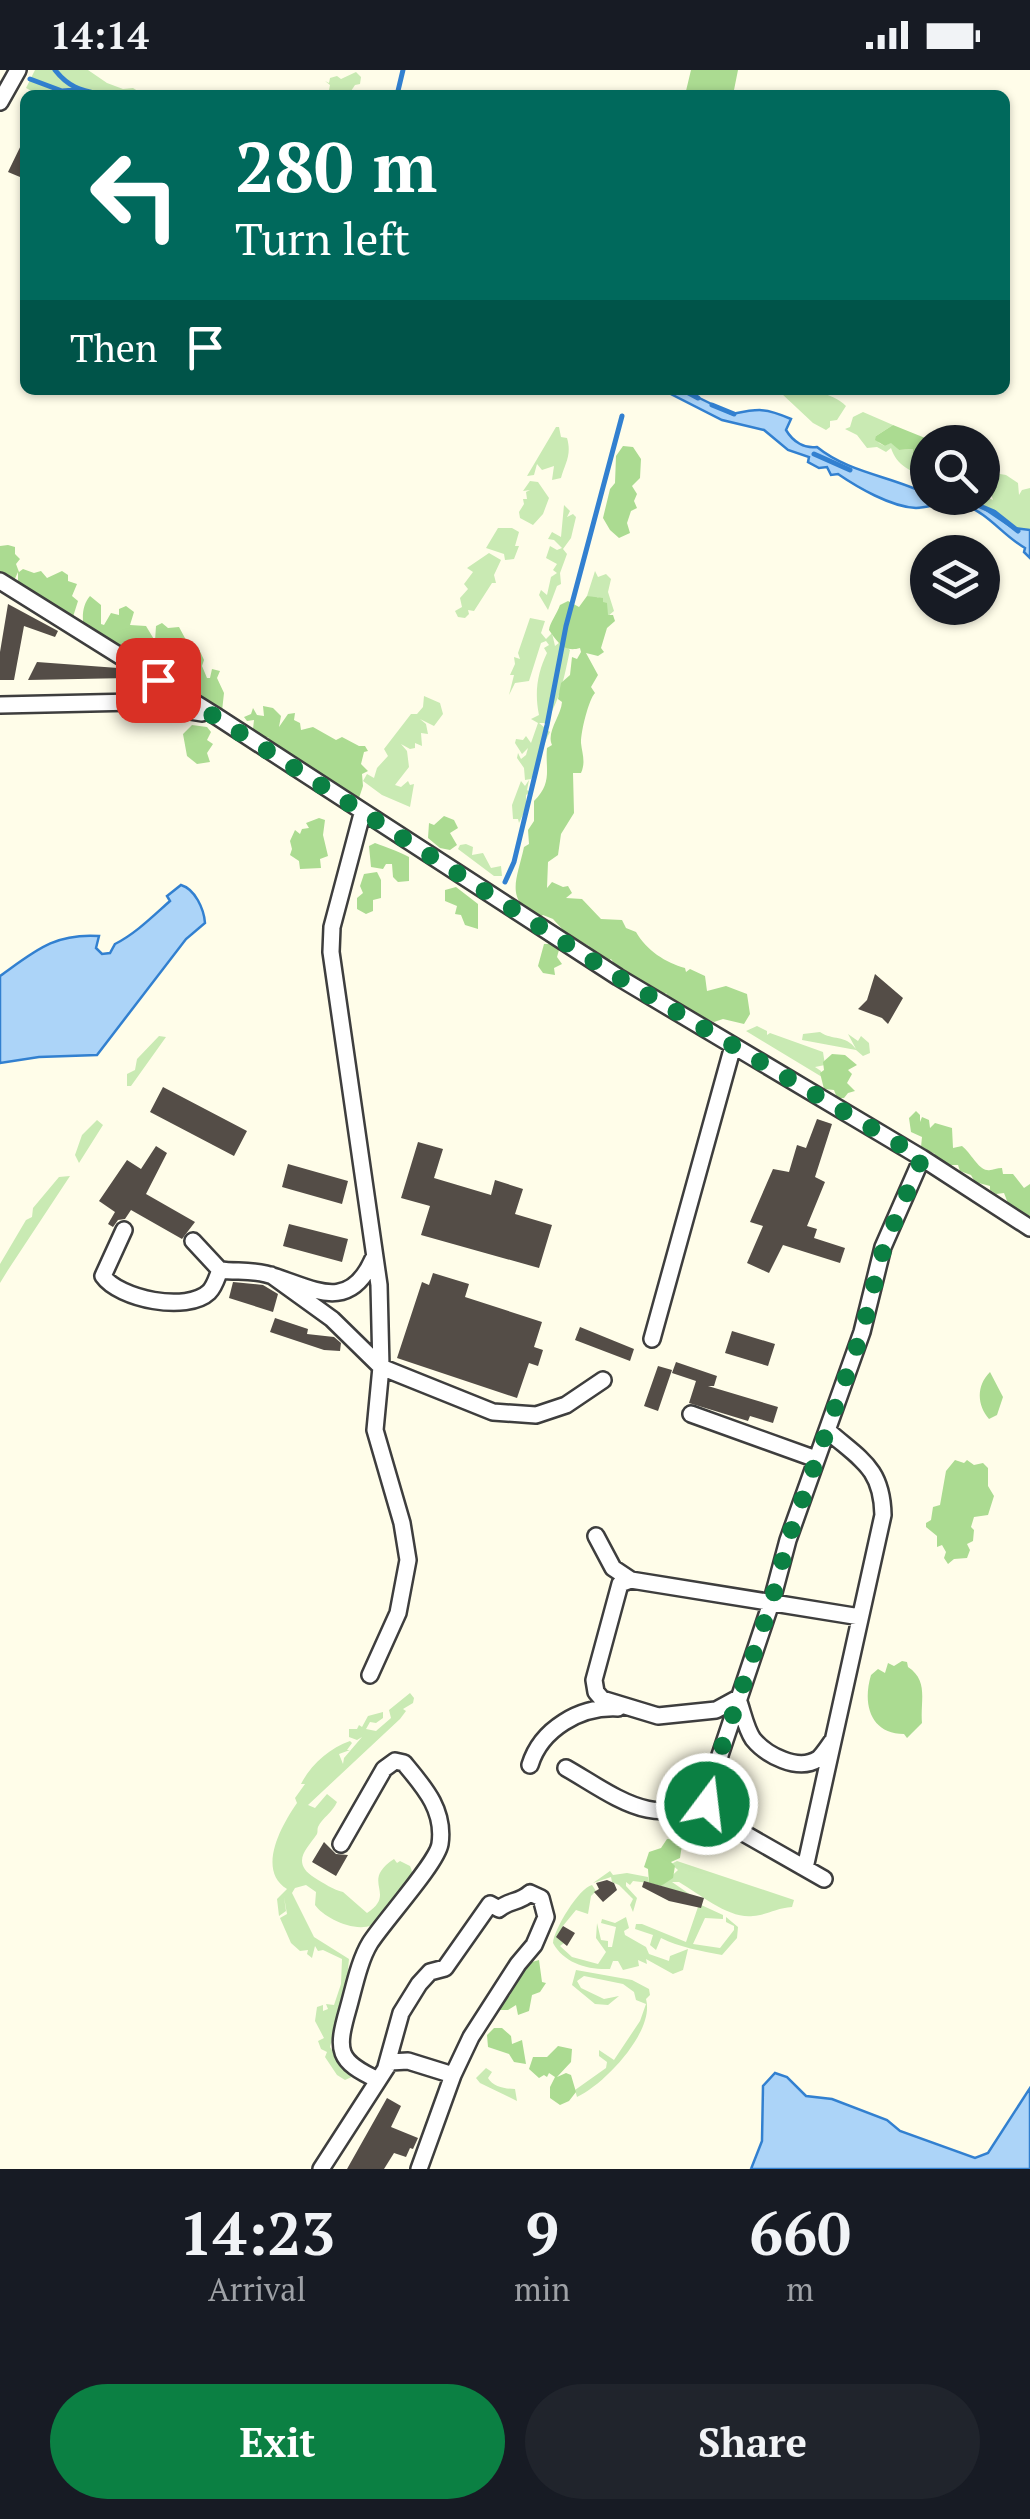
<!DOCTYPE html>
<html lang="en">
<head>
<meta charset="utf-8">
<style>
	body { margin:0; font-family:"PT Serif",serif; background:#20242c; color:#f1f3f6; height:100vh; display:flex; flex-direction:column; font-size:38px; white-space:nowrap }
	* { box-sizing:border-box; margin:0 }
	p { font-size:32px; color:#9ea1a6 }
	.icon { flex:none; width:55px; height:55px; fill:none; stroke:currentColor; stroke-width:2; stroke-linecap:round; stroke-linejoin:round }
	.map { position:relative; height:2099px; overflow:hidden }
	.drawer { display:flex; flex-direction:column; background:#171b24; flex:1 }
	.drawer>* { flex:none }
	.top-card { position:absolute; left:20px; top:20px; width:990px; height:305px; border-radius:15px; box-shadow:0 2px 8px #0004; background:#00695c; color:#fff; overflow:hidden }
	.buttons { position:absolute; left:910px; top:355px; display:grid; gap:20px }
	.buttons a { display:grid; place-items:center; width:90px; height:90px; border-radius:50%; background:#171b24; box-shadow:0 2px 8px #0004; font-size:50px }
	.pin { position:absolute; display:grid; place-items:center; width:85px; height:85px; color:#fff; margin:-42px; border-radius:20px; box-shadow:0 5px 15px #0006 }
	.me { position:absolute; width:110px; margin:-55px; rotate:15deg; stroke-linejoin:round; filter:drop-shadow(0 0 8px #0008) }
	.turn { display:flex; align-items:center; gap:35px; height:210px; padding:0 50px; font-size:45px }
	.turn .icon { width:130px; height:130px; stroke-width:2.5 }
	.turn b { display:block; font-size:70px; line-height:85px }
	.then { display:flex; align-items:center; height:95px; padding:0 50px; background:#0003; gap:20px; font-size:38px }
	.eta { display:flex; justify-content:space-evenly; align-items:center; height:170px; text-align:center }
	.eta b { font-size:60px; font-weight:800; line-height:70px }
	.action { display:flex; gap:20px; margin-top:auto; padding:20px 50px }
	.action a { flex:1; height:115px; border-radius:60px; background:#0b8043; color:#fff; font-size:40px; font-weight:800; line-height:115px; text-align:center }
	.action a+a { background:#20242c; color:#f1f3f6 }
	.status { display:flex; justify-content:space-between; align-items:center; height:70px; padding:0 50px; background:#171b24; direction:ltr }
	.status svg { height:28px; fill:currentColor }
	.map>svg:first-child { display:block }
	.green { fill:#c9eab3 }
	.forest { fill:#abdb91 }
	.water { fill:#acd4f8; stroke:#3280d0; stroke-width:2.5 }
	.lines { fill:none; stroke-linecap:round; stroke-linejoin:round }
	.stream { stroke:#3280d0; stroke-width:5 }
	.building { fill:#544d47 }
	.minor-casing { stroke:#3e3e3e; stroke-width:20 }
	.minor { stroke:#fff; stroke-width:15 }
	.route { stroke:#0b8043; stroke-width:18; stroke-dasharray:0 32.4 }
</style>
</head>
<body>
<div class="status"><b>14:14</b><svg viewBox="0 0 49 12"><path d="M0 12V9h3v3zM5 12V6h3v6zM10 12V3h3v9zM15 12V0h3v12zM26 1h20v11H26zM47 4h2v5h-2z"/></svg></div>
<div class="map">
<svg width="1030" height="2099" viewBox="0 0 1030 2099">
	<rect width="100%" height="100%" fill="#fffde9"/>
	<path class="green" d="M35 0H88L107 13 123 19 133 18 144 25H39L26 18Z
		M356 2 361 7 360 14 355 15 351 21 352 25 336 22 328 25 330 15 325 11 329 13 330 8 337 6 341 9Z
		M786 320C807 320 831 321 846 336L837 350 830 351V357L826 360 813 353 781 323Z
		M863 342 893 355 876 366 879 373 885 376 892 372 899 380 913 379 914 386 927 388V406C911 402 897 396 891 378L886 382 877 377 867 378 857 365 845 359 850 357 853 347Z
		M556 357H559L561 367 567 368C572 385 565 393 561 408L552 410 554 396 542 400 537 394 534 405 527 406Z
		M994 403 1006 405 1018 413 1019 425 1022 420 1030 418V460L1013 458 994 442 961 428 983 425 993 430 988 416H984L983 404 984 407Z
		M530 411 538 412 549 428 543 444 533 455 520 448 519 442 524 434 523 429H527L526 422 530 420 523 421Z
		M564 435 570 441 567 447 573 444 576 447 571 468 563 479 567 484 560 503 561 514 557 516 548 540 539 525 541 520 547 525 551 507 557 503 553 500 557 494 546 488 550 476 557 480 562 478 554 470 548 469 552 462 561 467Z
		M498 458H512L519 462 515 476H519L514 489 505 490 504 484 486 478Z
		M489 483 501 490 494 505 496 513H492L474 541 468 540 469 544 465 548 458 547 455 541 462 537 460 528 468 519 464 514 473 502 467 498Z
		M595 501 598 507 606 504 611 509 608 522 614 541 608 546 598 527 595 529 587 526Z
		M530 548 545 551 541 563 546 569 552 563 555 576 560 572 570 580C564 608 560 631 545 653H539L550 662C541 678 540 692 531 709L525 710 524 698 517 688 518 683 521 689 526 685 528 678 522 684 515 673 516 669 523 670 526 666 531 673 538 653 531 649 539 645C534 621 538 602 547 583L544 578 549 575 546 571 541 573 529 611 515 613 509 625 514 605H510L515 594 514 587 520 589 518 583Z
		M424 626 440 633 443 644 434 656 420 649 426 654 428 664 421 663 422 676 415 673V678L410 679 401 674 407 681 409 697 395 715 401 717 408 711 410 715 414 714 410 737 382 725 363 711 367 704 374 708 377 698 388 686 384 679 411 644H417L423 637Z
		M529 710 527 720 530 722 526 725V738L519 753 518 749H513L512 735 521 711 525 716Z
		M466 774 473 777 472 785 483 783 491 798 501 796 502 806H494L458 779 460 775Z
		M757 956 767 961V965L770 963 823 982 825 995 815 997 821 1001 822 1007 746 961Z
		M820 962C833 971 845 964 856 979L848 964 858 971 861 966 869 973 870 983 863 986 856 980 802 970 803 964Z
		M159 966 166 967 131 1016H127V1004L135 1000 137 989Z
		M97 1050 103 1055 79 1093 75 1085 82 1065Z
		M70 1106 8 1200 0 1213V1194L26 1150 32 1147 33 1138 59 1107Z
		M410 1623 414 1628 413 1633 403 1639 406 1641 400 1649 308 1735 315 1738 327 1724 337 1732C333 1742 322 1748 318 1757 317 1759 318 1762 317 1764 307 1779 290 1792 315 1808 323 1813 334 1820 343 1822L367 1843C398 1823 359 1812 394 1789L397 1793 400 1791 410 1796C411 1798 412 1801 412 1803 411 1812 379 1852 372 1855 354 1863 323 1847 315 1835L316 1822 306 1815 295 1818 292 1823 314 1867 349 1889 347 1910 330 1977 341 1995 354 2006 345 2010 337 2005 325 1987 327 1982 321 1979 318 1971 324 1968 315 1951 317 1937 323 1935V1941L328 1939 326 1934 334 1935 341 1914 342 1889 323 1880 318 1881 315 1876 312 1888 307 1884 308 1880 300 1881 291 1873 280 1848 287 1844 284 1827 286 1841 279 1846 277 1829 287 1819C255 1799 284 1752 297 1733L295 1728 305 1714H301C311 1694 330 1678 350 1671L352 1673 347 1680H350L339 1684 343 1694 344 1688 362 1667 357 1670 349 1667V1659H357L359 1655 362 1657 368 1646 383 1642V1648L376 1653 370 1652 366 1659 376 1661 391 1648 389 1640Z
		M677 1791 794 1830 792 1837C776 1838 767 1845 753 1846 729 1849 701 1825 679 1812H672L698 1830 661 1816 678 1800 671 1794Z
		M610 1801 613 1805 627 1803 648 1807 649 1813 633 1811 630 1815 626 1812V1816L637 1828 633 1842 630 1835 633 1829 619 1815 612 1812 611 1807 593 1813Z
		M592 1815 596 1821 591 1826 588 1844 576 1840 562 1857 564 1873 560 1876 572 1887 598 1894 606 1882 596 1868 597 1853 601 1870 608 1871V1877H612L616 1857 601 1853 602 1849 615 1853 626 1847 629 1858 624 1861 625 1865 646 1877 649 1884 669 1891 670 1886 688 1879 683 1900 673 1904 646 1889 647 1894 638 1890 639 1896 623 1900 618 1891H613L610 1899C587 1900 564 1893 553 1873 554 1859 579 1818 592 1815Z
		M699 1834 723 1845V1849L705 1848 693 1874 720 1878 734 1860V1856L726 1852V1847L738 1857 737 1868 722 1885C701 1881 679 1877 661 1868L656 1880 650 1875 653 1865 635 1859 636 1854H642L686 1872Z
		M576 1900 632 1910 649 1919 650 1925 646 1929C655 1961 605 2014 577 2027L575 2020 606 1998 607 1992 599 1986V1980L614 1990 640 1951 646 1934 636 1930 634 1922 623 1914 584 1906 577 1911 581 1918 604 1929 619 1926 608 1935 595 1934 572 1915Z
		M486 1998 492 2002 488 2008C493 2017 506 2019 515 2019L517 2031 480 2013 476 2008Z"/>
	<path class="forest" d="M691 0H738L733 25H685Z
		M893 355 935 372H928L927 388 913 386V379L899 380 891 373 885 376 875 370 876 366Z
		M623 376 633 377 641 389 640 408 632 416 637 424 634 431 637 438 631 441 627 453 630 463 619 468 610 460 603 448 610 419 615 413 616 386Z
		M8 475 15 477V484L20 489 16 494 19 502 23 499 34 503 41 501 47 508 62 501 68 505V511L77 514 72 526 78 531 72 550 34 527 35 522 31 528 18 516V502L13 513 3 510 6 505 0 506V476Z
		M90 526 101 535V554L104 555 111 543 119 545V539L126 536 134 542 130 555 146 556 155 571 156 556 162 553 168 558 179 557 186 570 182 576 198 577 204 590 202 596 207 608H210L212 599 220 601 217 608 224 623 222 641 163 606V602L161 608 127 583 126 572 117 577 91 578C83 562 78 540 90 526Z
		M587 526 603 528V532L607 533 608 545H613L615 551 607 558 601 578 604 582 598 586 586 583 598 605 591 617 595 623C589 629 581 660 581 673 582 683 586 692 581 703H573L574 743 561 764 558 785 548 792 547 818 552 812 563 817 568 816 572 823 566 828 582 829 601 849 622 850 626 858 636 862C646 880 666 893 685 898L686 902 690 899 705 906 707 921 726 916 747 924 750 944 744 954 723 949 714 952 672 933 666 923 663 926C646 918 621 904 611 889L607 892 588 881 589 876 580 871 574 872 553 849 543 845 538 848C504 829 517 810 524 777L529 774 528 760 534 751V731C553 712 545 699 547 678L552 675C546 662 561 646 562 632L558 629 561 613 570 605 572 587 577 589 581 582 580 578C563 583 557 571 549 560 550 552 557 544 560 535L568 531 579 537Z
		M263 636 273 638 281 646 279 657 288 644 295 643 294 650 300 653 301 660 313 657 336 670 342 667 359 676H365L368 681 364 682 361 694 368 701 362 704 363 716 359 728 293 693 291 686 289 689 277 681 268 667 264 668 253 659 254 650 247 651 244 647 251 644 253 638 257 645 264 646Z
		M192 655 207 657 211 662 207 670 213 674 207 683 210 692 197 694 187 686 183 664Z
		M444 746 454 750 458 758 450 763 457 775 450 780 440 778 428 768 429 753 434 755Z
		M319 748 325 750 323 765 328 786 320 789 321 798 300 799 299 791 290 785 292 779 290 771 295 760 300 764 302 759 309 758 306 753Z
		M375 773C388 778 395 780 409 787V811L398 812 393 807 392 794H386L383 799 371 797 369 776Z
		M377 802 381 810V828L373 830V841L366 844 357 839V828L363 823 360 816 364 804Z
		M456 817 478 834V859L465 855 461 845 455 844 457 836 445 831V820Z
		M544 874H552L559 880 557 887 562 894 554 898 555 905 543 903 538 896Z
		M832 984 845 985 857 995 848 1000 852 1004 847 1013 855 1021 848 1023 844 1028H837L834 1020 824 1019 820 1003 824 1000 823 992Z
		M916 1041 920 1045V1052L922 1047 929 1050 930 1058 935 1053 952 1058 953 1078 962 1076C971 1083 978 1099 987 1100 992 1101 996 1098 1002 1098L1003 1104H1013L1024 1118 1030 1114V1146L1009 1136 1004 1123 996 1124 990 1120V1116L975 1112 971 1105 960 1101 958 1095H949L944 1091 942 1093 934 1088 935 1084 921 1077 922 1067 911 1062 909 1048Z
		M990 1302 1003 1327 997 1345 989 1349C977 1335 976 1316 990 1302Z
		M955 1390 964 1393 967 1390 974 1395 983 1393 988 1398V1416L994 1426 988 1445 974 1447 971 1457 974 1460 973 1471 967 1474 970 1480 967 1488 954 1489 948 1494 944 1488 946 1482 942 1475 937 1477V1466L926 1457V1453L931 1450 933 1437 940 1435 946 1401Z
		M902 1591 907 1592 908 1597C929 1611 920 1630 922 1653L907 1668 904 1664C871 1664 862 1635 871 1605L878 1599 885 1603 888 1593 894 1596Z
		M683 1768 680 1788 671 1792 675 1796 673 1808 661 1816 649 1813 648 1799 644 1797 649 1782 661 1778 667 1769Z
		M539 1890 542 1912 546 1913 540 1922 532 1925 529 1941 518 1945 516 1935 508 1940H497L510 1925 525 1894Z
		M494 1958H502L511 1966 512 1974 522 1970 526 1994 514 1992 509 1984 488 1977 487 1965Z
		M558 1976 572 1979 571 1992 557 2007 566 2003 571 2005 576 2022 569 2031 560 2035 550 2028V2017L555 2007 549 2003 547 2007 544 2005 539 2008 529 1999 533 1987H547Z"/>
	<path class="water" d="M683 320 732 344C757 339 764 337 791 349L786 360C793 372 805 379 817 377 849 403 891 406 927 424L928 428 936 431 970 429 1013 458 1030 460V488L1024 482 1025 478C1002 465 989 443 962 434 948 429 930 438 916 438 891 437 857 417 838 404L831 405 827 397 819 398 808 392 809 387 788 380 764 360 722 350 665 321Z
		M181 815C195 819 204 839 205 853L186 869 97 985 39 987 0 993V906C35 881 54 863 99 866L96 878 102 884 110 883 115 874C135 864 152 847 170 831L167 826Z
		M775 2003 787 2007 806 2026 832 2029 887 2050 900 2061 975 2088 988 2083 1030 2018V2099H751L762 2071 763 2016Z"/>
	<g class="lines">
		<path class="stream" d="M55 0C69 18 81 20 103 25
			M30 9 62 21 75 20
			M397 25 403 0
			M683 320 698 328
			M712 335 734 344
			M814 384 850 400
			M961 428 994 442 1018 461
			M934 431 953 428
			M505 812 514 792 547 655 566 556 622 346"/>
	</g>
	<path class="building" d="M25 67V97L20 107 8 102Z
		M8 534 58 561 55 567 24 556 14 610H0V582Z
		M37 592 118 598 128 604V608L28 610Z
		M875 904 903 928 888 954 882 948 858 939 867 930Z
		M163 1017 247 1061 234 1086 150 1042Z
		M817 1049 832 1054 815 1107 825 1112 807 1156 817 1159 814 1168 845 1178 840 1193 783 1175 769 1203 747 1193 763 1156 750 1152 773 1099 789 1102 797 1075 806 1078Z
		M418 1072 443 1079 434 1108 491 1125 495 1110 523 1119 515 1144 552 1155 539 1198 421 1165 430 1136 401 1128Z
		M156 1076 167 1083 146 1124 195 1152 182 1169 131 1140 125 1149 118 1150 113 1157 108 1154 115 1142 99 1131 127 1090 141 1099Z
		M288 1094 348 1111 342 1134 282 1117Z
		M289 1154 348 1169 342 1192 283 1176Z
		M433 1203 469 1214 465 1227 542 1252 534 1277 543 1280 538 1296 529 1293 517 1328 397 1288 422 1212 429 1215Z
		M233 1212 263 1215 278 1224 273 1242 229 1228Z
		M275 1248 308 1259 307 1264 334 1267 341 1273 340 1281 324 1280 270 1262Z
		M580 1257 634 1279 630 1291 575 1270Z
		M732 1261 775 1274 768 1296 725 1283Z
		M676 1292 717 1306 714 1316H708L778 1337 773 1353 750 1346 748 1351 689 1333 696 1311 672 1303Z
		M658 1296 672 1300 658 1341 644 1336Z
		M324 1772 336 1784 348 1785 336 1806 312 1792Z
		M607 1810 614 1813 617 1820 603 1832 594 1822 599 1819 596 1813Z
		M644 1811 704 1828 701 1838 669 1831 642 1817Z
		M563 1856 575 1863 567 1876 556 1867Z
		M387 2028 401 2036 391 2057 418 2068 413 2079 410 2078 406 2087 394 2083 384 2099H347Z"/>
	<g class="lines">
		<g class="minor-casing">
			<path id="minor" d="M0 32 18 0
				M0 511 216 646 618 907 922 1088 1030 1158
				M0 635 135 632 202 643
				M362 744 332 857 331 882 379 1215 381 1297 375 1360 402 1453 408 1490 398 1543 370 1605
				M124 1160 103 1206C119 1229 187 1243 209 1222 215 1216 217 1207 220 1200
				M193 1171 220 1200C236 1202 250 1200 266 1204 310 1216 348 1246 373 1189
				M271 1205 332 1249 381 1297 493 1342 536 1345 566 1335 603 1310
				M652 1269 733 976
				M691 1344 816 1389
				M596 1466 613 1498 631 1510
				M738 1628 716 1640 658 1646 602 1629 596 1622 594 1610 620 1514 631 1510 860 1547
				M739 1632C743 1643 746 1659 753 1669 766 1685 798 1702 818 1689 823 1685 829 1675 833 1670
				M530 1695C541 1659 580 1636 618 1638
				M566 1698C612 1724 663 1768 709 1718L772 1530 788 1470 862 1262 883 1177 922 1088
				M710 1744 824 1809
				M341 1774 384 1699 395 1691 404 1693C424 1717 445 1740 440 1774 437 1793 384 1851 370 1873 359 1891 354 1918 348 1939 336 1981 337 1991 378 2010
				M805 1798 883 1445C882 1398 861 1390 828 1361
				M386 1997 401 1943 419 1914 430 1902 445 1898 490 1834 499 1839C509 1830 519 1833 530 1823L541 1828 546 1847 534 1875 518 1894 471 1967 453 2005 419 2099
				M321 2099 390 1992 408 1991 453 2005"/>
		</g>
		<use href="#minor" class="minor"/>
	</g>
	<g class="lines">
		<path class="route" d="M158 610 618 907 922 1088 884 1177 862 1262 788 1470 772 1530 708 1718 707 1734"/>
	</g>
</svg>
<div class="buttons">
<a><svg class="icon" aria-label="search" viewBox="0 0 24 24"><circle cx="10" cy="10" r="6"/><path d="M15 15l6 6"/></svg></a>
<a><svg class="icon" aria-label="layers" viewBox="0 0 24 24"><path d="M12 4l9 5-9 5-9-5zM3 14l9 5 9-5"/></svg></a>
</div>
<div class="pin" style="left:158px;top:610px;background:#d93025"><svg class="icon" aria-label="arrive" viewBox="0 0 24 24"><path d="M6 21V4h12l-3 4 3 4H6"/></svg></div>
<svg class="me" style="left:707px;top:1734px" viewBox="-20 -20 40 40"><circle r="17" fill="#0b8043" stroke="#fff" stroke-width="3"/><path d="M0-11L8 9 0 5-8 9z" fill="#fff"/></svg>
<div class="top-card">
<div class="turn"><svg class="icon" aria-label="left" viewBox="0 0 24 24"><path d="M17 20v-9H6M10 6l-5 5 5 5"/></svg><div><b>280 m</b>Turn left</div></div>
<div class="then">Then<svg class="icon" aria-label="arrive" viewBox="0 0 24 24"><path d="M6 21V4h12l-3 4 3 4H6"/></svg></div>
</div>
</div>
<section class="drawer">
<div class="eta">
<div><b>14:23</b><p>Arrival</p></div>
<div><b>9</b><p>min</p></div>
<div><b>660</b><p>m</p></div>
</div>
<div class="action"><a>Exit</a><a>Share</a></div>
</section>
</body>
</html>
